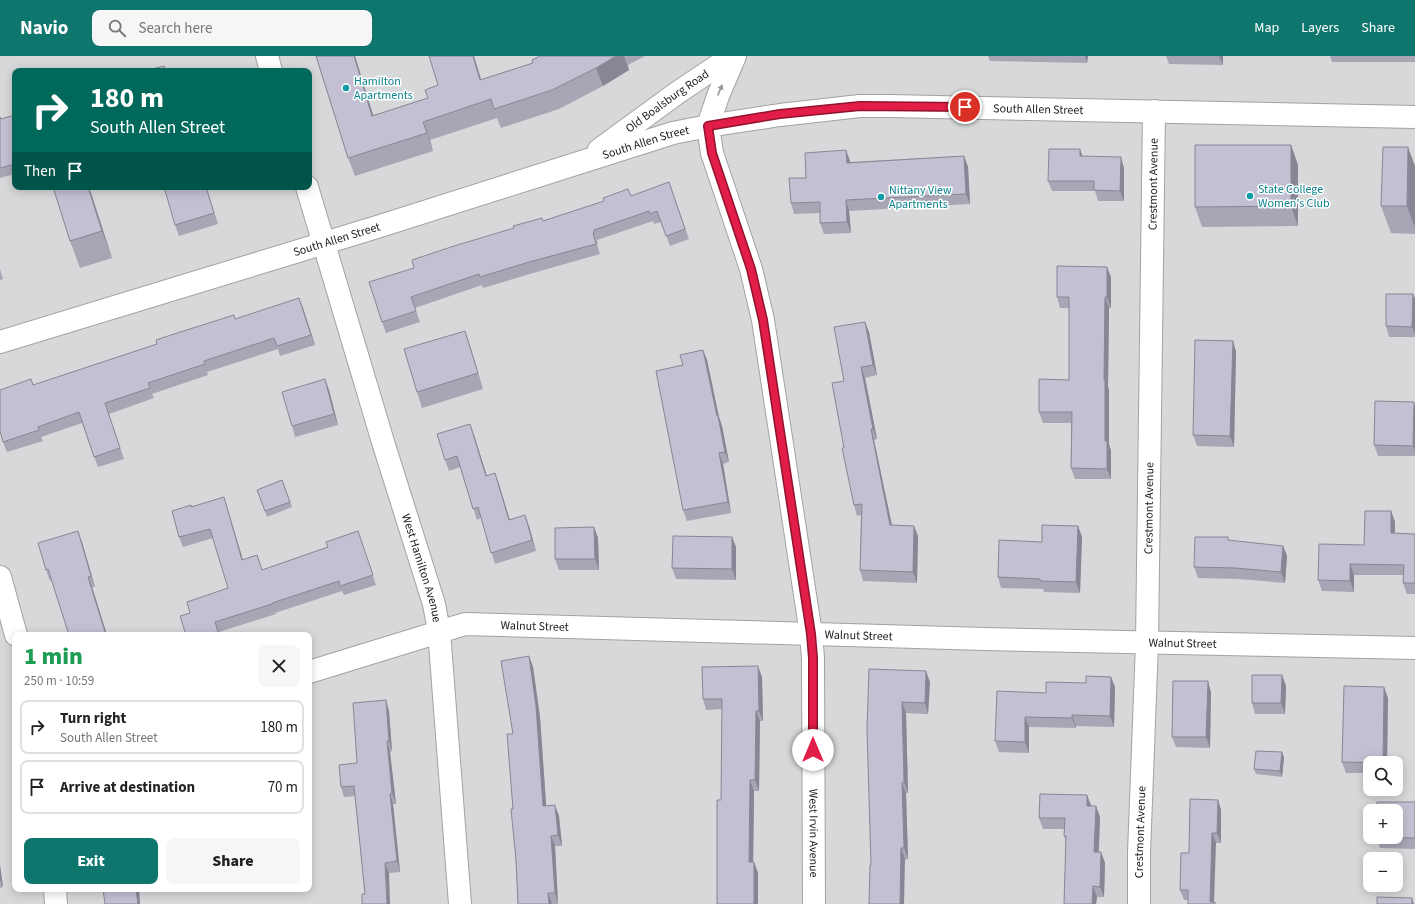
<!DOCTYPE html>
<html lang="en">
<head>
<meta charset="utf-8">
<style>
	body { margin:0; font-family:"Source Sans 3",sans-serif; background:#f6f6f6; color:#222; height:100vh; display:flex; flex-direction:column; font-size:15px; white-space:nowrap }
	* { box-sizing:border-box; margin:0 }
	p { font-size:13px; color:#767676 }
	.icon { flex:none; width:22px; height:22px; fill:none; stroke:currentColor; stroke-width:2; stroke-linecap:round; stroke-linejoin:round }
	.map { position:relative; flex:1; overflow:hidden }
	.side { position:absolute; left:12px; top:576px; width:300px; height:260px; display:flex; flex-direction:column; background:#fff; border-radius:8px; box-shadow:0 2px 10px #0003 }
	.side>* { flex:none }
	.hud { position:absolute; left:12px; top:12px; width:300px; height:122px; border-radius:8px; box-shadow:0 2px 10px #0003; background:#00695c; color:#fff; overflow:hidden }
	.buttons { position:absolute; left:1363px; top:700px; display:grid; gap:8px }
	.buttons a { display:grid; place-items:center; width:40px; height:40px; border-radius:8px; background:#fff; box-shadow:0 2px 10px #0003; font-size:20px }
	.pin { position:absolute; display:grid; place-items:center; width:34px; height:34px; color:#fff; margin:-17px; border:2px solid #fff; border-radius:50%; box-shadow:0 1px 4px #0007 }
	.me { position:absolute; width:44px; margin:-22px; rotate:0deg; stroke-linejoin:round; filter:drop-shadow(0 0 3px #0008) }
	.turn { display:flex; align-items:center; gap:14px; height:84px; padding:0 12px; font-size:18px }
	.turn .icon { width:52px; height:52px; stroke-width:2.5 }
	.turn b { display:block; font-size:28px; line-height:34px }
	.then { display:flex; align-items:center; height:38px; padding:0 12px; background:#0003; gap:8px; font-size:15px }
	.round { display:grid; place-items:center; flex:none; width:42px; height:42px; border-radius:8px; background:#f6f6f6 }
	.headline { display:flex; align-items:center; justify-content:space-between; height:68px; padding:0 12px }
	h1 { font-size:24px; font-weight:800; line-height:30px; color:#1e9e55 }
	.cta { display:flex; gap:8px; margin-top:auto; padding:8px 12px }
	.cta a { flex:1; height:46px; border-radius:8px; background:#0f766e; color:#fff; font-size:16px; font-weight:800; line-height:46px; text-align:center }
	.cta a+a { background:#f6f6f6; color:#222 }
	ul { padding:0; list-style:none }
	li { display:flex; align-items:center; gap:12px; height:54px; margin:0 8px 6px; padding:0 4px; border:2px solid #e0e0e0; border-radius:8px }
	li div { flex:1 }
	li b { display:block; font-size:15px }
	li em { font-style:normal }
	header { display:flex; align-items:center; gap:24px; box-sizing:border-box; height:56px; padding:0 20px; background:#0f766e; color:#fff }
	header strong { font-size:19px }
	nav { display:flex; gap:22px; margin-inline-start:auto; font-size:14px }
	.search { width:280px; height:36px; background:#f6f6f6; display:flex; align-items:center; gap:10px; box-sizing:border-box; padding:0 14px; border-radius:8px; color:#767676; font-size:15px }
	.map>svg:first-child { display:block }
	.residential { fill:#d7d8d9; fill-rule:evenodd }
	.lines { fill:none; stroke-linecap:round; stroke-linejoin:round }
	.minor-casing { stroke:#a2a2a2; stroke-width:24 }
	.minor { stroke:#fff; stroke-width:22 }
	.wall { fill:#a8a5b5 }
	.shaded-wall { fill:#888694 }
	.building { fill:#c3c0d3; stroke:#888694 }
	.oneway { fill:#989898 }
	.route-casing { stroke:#92132f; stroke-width:10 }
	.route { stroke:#e11d48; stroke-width:7 }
	.culture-dot { fill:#0f9aa8; stroke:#fff; stroke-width:1.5 }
	.labels { text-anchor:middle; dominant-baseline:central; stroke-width:3; stroke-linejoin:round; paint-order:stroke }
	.culture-label { font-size:12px; fill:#0d838f; stroke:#fff; text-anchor:start }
	.street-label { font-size:12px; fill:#1b1b1b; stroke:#fff }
</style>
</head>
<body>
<header>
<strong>Navio</strong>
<div class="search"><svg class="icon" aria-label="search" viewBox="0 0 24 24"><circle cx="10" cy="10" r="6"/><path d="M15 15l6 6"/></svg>Search here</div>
<nav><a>Map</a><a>Layers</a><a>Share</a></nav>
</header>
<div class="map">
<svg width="1415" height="848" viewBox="0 0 1415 848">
	<rect width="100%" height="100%" fill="#e5dfed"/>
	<path class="residential" d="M0 0H1415V848H0ZM15 15H309V131H15ZM15 579H309V833H15ZM1370 707H1396V733H1370ZM1370 755H1396V781H1370ZM1370 803H1396V829H1370Z"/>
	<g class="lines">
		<g class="minor-casing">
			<g id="minor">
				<path d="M267 0 271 15"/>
				<path id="s1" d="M735 0 718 40 708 70 712 97 751 213 763 264 811 578 813 602 814 848"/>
				<path id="s2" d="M599 94 677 37 732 0"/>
				<path id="s3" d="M307 131 383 386 434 548 439 575 460 848"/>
				<path id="s4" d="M0 286 377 171 673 77 708 70 780 59 860 50H890L1415 61"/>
				<path d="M0 521 16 579"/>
				<path id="s5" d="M309 616 465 568 985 583 1415 592"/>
				<path d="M55 833 56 848"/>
				<path id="s6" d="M1139 848V797L1147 587 1154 55"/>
			</g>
		</g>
		<use href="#minor" class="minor"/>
	</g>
	<path class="wall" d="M316 0H355L373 60 428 42 438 29 429 0H474L481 24 533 7 532 4 540 0H645L628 9 629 14 603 30 559 53 501 72 497 62 430 84 433 95 355 120 348 102Z
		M988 0H1088L1087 7 990 5Z
		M1166 0H1223V9L1169 8Z
		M1330 0H1415V6H1332Z
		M15 59V118L0 122V61L1 63Z
		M1291 89 1298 109V170L1202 171 1195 151Z
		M846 94 850 106 964 100 968 111 970 148 849 155 851 177 824 178 820 167V157L794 158 791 147 806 122Z
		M1083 100 1124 112V145H1098L1095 135H1052L1048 125Z
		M1415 110V178L1391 177 1381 150Z
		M669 126 689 183 670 190 661 166 654 168 653 165 597 184 598 187 597 188 600 198 533 217 483 232 482 229 415 252 420 266 386 277 382 266 414 212 543 165 631 140Z
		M206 131 218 168 179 180 175 169Z
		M92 140 112 202 80 212 70 185Z
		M0 213 3 223 0 224Z
		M1111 221V252H1109L1108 331 1109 335V388L1111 395V423H1075L1071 412V367H1043L1039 356 1069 324V252H1060L1057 241Z
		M1413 238 1415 243V281H1389L1386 270Z
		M303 252 315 289 280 300 278 293 207 316 208 319 152 338 154 342 109 358 124 403 98 411 82 367 41 381 43 385 7 396 3 386 33 329 235 263Z
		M869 276 877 319 865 322 877 383 874 384 892 469 918 480 917 527 863 525 860 514 861 459 857 460 854 449 844 392V325Z
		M1233 285 1236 296 1234 391 1197 390 1193 379Z
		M470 290 483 333 422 352 417 336Z
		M703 294 707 304 719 361 722 370 729 406 723 408 731 457 687 465 683 454V309Z
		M325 323 329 334 338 369 295 381 292 370Z
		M1415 350V400H1378L1374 389Z
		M474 379 487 420 495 417 510 464 529 470 536 495 495 508 481 462 477 464 460 411 449 415 445 404Z
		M282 424 292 451 267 461 257 434Z
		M191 451H227L243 504 262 514 328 491 358 475 376 529 344 539 342 535 275 557 276 558 219 576 220 579H186L190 557 228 532 213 482 183 491 179 481Z
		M1391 455 1395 466V477L1415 478V538H1407L1403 527 1404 519H1354V536L1322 535 1318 524 1364 489Z
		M1078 470 1082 481 1080 537 1044 536 1043 533 1001 532 998 521 1042 486Z
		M594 471 598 482 599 514H559L555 503Z
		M732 481 736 491V524L676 523 672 512Z
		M1229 485 1283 490 1287 500 1285 527 1239 523 1198 522 1194 511Z
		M82 486 95 531H92L107 579H69L52 524 50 525 46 514Z
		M529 600 533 611 540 661 546 750 559 760 562 790H555L558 848H518L513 753V678Z
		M869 613 930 626 928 658 906 657 908 737H906L908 803 871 809Z
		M1282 619 1286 630 1285 658H1255L1252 647Z
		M762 621 763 665H760L759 735H754L753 806H754L758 817V848H717L721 744 722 653 706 654 703 643Z
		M1115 631 1114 671 1076 670V672L1029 671V697L999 696 995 685 1046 637Z
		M1211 636 1210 692 1176 691 1172 681Z
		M1388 642 1387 707H1370V717H1346L1342 706Z
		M389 655 392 695 390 696 396 748H393L400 816 389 817 365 838 355 740 344 741 341 731 357 707Z
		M1282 696 1284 702 1282 721 1256 718 1254 713Z
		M1218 744 1221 754V787H1216L1188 844H1184L1180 834 1189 797Z
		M1415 746V793L1380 792 1377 781Z
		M1091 750H1096L1100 761 1099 796H1101L1105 807 1104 841H1097L1096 848H1064L1066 785 1064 780V773H1043L1039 762Z
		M0 809 3 831 0 832Z"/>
	<path class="shaded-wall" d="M354 0H355L379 78 372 60Z
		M473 0H474L487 43 480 24Z
		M616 0H624L629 14 603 30 596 12Z
		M1085 0H1088L1087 7Z
		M1219 0H1223V9Z
		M423 66 430 84 433 95 427 77Z
		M1291 89 1298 109V170L1291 150Z
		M1408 91 1415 110V172L1407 150Z
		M1080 93 1084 104 1080 100Z
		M846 94 850 105 851 117 847 107Z
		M964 100 968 111 970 148 966 138Z
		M1121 101 1124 112V145L1120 135Z
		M88 131H89L92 140 112 202 102 175Z
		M846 144 849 155 851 177 847 166Z
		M1107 211 1111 221V252L1107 241Z
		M1413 238 1415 243V278L1412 271Z
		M1105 241 1109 252 1108 331 1109 335V388L1111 395V423L1107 413 1105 385 1104 324Z
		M299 242 303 252 315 289 311 279Z
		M865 266 869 276 877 319 873 309Z
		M465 275 470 290 483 333 478 317Z
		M1233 285 1236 296 1234 391 1230 380Z
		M703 294 707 304 719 361 722 370 729 406 725 396 717 360Z
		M861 311 865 322 877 383 873 373Z
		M325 323 329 334 338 369 334 358Z
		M1414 346 1415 350V396L1413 390Z
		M470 368 474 379 490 430 486 420Z
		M871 373 874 384 894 480 890 469Z
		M719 397 723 408 731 457 728 446Z
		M495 417 499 428 513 475 509 464Z
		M224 441 227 451 246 514 242 504Z
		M1391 455 1395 466V488L1391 477Z
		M525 459 529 470 536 495 532 484Z
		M914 470 918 480 917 527 913 516Z
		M1078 470 1082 481 1080 537 1076 526Z
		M594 471 598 482 599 514 595 503Z
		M78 475 82 486 95 531 91 520Z
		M732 481 736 491V524L732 513Z
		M1283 490 1287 500 1285 527 1281 516Z
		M1350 508 1354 519V536L1350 525Z
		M88 521 92 531 107 579H106Z
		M529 600 533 611 540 661 547 761 543 750Z
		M758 610 762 621 763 665 759 655Z
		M926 615 930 626 928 658 925 647Z
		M1282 619 1286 630 1285 658 1281 647Z
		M1111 621 1115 631 1114 671 1110 660Z
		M1208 625 1211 636 1210 692 1206 681Z
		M1384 631 1388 642 1387 707H1383Z
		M386 644 389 655 392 695 389 685Z
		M902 646 906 657 908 737 904 726Z
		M756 655 760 665 759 735 755 724Z
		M1072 659 1076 670V672L1072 662Z
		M1025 661 1029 671V697L1025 686Z
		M387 685 390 696 396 748 392 737Z
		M1282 696 1284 702 1282 721 1280 715Z
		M750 724 754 735 753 817 749 806Z
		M902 727 906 737 908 803 904 792Z
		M390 738 393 748 400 816 397 805Z
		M1087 739 1091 749V761L1087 750Z
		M1218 744 1221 754V787L1217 777Z
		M555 749 559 760 562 790 558 779Z
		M1096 750 1100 761 1098 806 1094 796Z
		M1212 777 1216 787 1214 848 1210 846Z
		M551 780 555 790 558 848 555 837Z
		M901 792 905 803 904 848H900Z
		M1101 796 1105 807 1104 841 1100 831Z
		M754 806 758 817V848H754Z
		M385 807 389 817 390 848H387Z
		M0 809 3 831 0 824Z
		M1093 830 1097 841 1096 848H1092Z
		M136 833H139L140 848H138Z
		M548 837 552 848H549Z
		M1412 842 1414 848H1412Z"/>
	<path class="building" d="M316 0H354L372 60 428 42 425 34 438 29 429 0H473L480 24 533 7 532 4 540 0H616L596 12 552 34 494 53 491 43 423 66 427 77 348 102Z
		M164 10 166 15H145Z
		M15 59V80L13 81 15 88V108L0 112V61L1 63Z
		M1195 89H1291V150L1195 151Z
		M1383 91H1408L1407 150H1381Z
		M1049 93H1080V100L1121 101 1120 135 1094 134V125H1048Z
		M846 94 847 107 964 100 966 138 846 144 847 166 820 167V146L791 147 789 122H806L805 97Z
		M669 126 685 173 666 180 657 155 650 158 649 155 594 174V176L593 177 596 188 529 206 480 221 479 218 411 241 416 255 382 266 369 226 414 212 412 204 454 190 514 172 513 170 542 162 543 165 604 145 603 142 628 133 631 140Z
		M53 131H88L102 175 70 185Z
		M164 131H206L214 157 175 169Z
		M1057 210 1107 211V241H1105L1104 324H1105V385H1107V413L1071 412 1072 356H1039V323L1069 324V241H1057Z
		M1386 238H1413L1412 271 1386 270Z
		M299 242 311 279 277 290 274 282 204 305 205 308 148 327 150 332 105 347 120 392 94 401 79 356 38 371 39 374 3 386 0 375V334L31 323 33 329 157 288 156 284 174 278 234 259 235 263Z
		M865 266 873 309 861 311 873 373H871L890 469 914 470 913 516 860 514 862 448 854 449 842 392H844L832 327 844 325 834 271Z
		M465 275 478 317 417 336 404 293Z
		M1195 284 1233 285 1230 380 1193 379Z
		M703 294 717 360H718L725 396 719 397 728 446 683 454 656 315 683 309 680 299Z
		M325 323 334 358 292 370 282 336Z
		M1375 345 1414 346 1413 390 1374 389Z
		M470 368 486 420 495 417 509 464 525 459 532 484 491 497 478 451 473 453 457 400 445 404 437 378Z
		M282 424 290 446 265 455 257 434Z
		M224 441 242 504 257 499 262 514 328 491 326 486 358 475 373 519 340 530 339 525 272 547V548L215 566 219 579H186L180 560 190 557 187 546 228 532 210 473 179 481 172 455 191 449V451Z
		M1365 455H1391V477L1415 478V527H1403L1404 509 1350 508V525L1318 524 1319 488 1364 489Z
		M1042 469 1078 470 1076 526 1040 525V523L998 521 999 484 1042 486Z
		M594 471 595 503H555V472Z
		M78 475 91 520 88 521 106 579H69L48 513 46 514 38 487Z
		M673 480 732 481V513L672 512Z
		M1195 481H1228V484L1283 490 1281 516 1235 512 1194 511Z
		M529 600 536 650 543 750 555 749 558 779 551 780 555 837H548L549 848H518L516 804 511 753H513L507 678H513L501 605Z
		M758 610 759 655H756L755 724H750L749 806H754V848H717V744H721L722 643H703L702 611Z
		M869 613 926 615 925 647 902 646 904 726 902 727 904 792H901L900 848H869L870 809H871L867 672Z
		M1252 619H1282L1281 647H1252Z
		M1086 620 1111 621 1110 660 1072 659V662L1025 661V686L995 685 997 635 1046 637V626L1086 627Z
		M1173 625H1208L1206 681H1172Z
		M1344 630 1384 631 1383 707 1342 706Z
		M386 644 389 685H387L392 737 390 738 397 805 385 807 387 848H362V838H365L354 730 341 731 339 709 357 707 353 647Z
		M1256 695 1282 696 1280 715 1254 713Z
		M1040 738 1087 739V750H1096L1094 796H1101L1100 831 1093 830 1092 848H1064L1066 780H1064L1065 762H1039Z
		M1190 743 1218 744 1217 777H1212L1210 846H1215V848H1188V834H1180L1181 797H1189Z
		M1377 746H1415V782L1377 781H1396V755H1377Z
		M103 833H136L138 848H105Z
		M1377 841 1412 842V848H1377Z"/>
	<defs><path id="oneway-solid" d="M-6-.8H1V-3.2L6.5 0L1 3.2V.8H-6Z"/></defs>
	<use class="oneway" href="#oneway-solid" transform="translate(720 34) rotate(-67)"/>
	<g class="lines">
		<g class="route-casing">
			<path id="route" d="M813 694V602L811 578 763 264 751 213 712 97 708 70 780 58 860 50 965 51"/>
		</g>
		<use href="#route" class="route"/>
	</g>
	<g class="culture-dot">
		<circle cx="346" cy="32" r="4"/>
		<circle cx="1250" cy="140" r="4"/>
		<circle cx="881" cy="141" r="4"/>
	</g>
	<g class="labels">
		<g class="culture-label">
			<text x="354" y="25">Hamilton<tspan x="354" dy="14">Apartments</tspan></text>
			<text x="1258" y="133">State College<tspan x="1258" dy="14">Women's Club</tspan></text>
			<text x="889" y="134">Nittany View<tspan x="889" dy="14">Apartments</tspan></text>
		</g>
		<g class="street-label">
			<text stroke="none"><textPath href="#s2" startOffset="84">Old Boalsburg Road</textPath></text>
			<text stroke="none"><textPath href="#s4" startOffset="1072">South Allen Street</textPath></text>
			<text stroke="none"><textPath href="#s4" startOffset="676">South Allen Street</textPath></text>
			<text stroke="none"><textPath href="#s6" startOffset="720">Crestmont Avenue</textPath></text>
			<text stroke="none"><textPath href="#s4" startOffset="352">South Allen Street</textPath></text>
			<text stroke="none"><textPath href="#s6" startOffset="396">Crestmont Avenue</textPath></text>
			<text stroke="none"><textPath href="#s3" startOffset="398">West Hamilton Avenue</textPath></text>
			<text stroke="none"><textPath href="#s5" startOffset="233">Walnut Street</textPath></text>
			<text stroke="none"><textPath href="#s5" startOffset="557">Walnut Street</textPath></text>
			<text stroke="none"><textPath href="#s5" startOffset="881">Walnut Street</textPath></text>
			<text stroke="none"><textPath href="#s6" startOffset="72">Crestmont Avenue</textPath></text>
			<text stroke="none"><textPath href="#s1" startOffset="794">West Irvin Avenue</textPath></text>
		</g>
	</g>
</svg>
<div class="buttons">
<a><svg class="icon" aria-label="search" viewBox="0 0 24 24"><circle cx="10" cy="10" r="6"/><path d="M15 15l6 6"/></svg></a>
<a>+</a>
<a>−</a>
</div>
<div class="pin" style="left:965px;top:51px;background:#d93025"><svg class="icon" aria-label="arrive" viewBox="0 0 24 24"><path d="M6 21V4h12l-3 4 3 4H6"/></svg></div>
<svg class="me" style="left:813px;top:694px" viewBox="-20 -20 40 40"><circle r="19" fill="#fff"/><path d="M0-13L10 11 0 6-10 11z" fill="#e11d48"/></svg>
<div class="hud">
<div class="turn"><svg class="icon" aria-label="right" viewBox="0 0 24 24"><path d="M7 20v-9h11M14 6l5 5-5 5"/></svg><div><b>180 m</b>South Allen Street</div></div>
<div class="then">Then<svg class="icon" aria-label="arrive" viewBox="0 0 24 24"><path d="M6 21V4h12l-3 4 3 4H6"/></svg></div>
</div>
<section class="side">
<div class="headline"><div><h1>1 min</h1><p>250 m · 10:59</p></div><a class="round"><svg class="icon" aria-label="close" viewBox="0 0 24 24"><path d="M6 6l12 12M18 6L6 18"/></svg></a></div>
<ul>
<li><svg class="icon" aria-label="right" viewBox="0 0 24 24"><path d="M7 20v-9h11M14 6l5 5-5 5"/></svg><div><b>Turn right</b><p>South Allen Street</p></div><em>180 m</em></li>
<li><svg class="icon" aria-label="arrive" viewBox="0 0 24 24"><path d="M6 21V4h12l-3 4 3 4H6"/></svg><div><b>Arrive at destination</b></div><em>70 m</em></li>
</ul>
<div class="cta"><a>Exit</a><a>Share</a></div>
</section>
</div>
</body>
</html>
